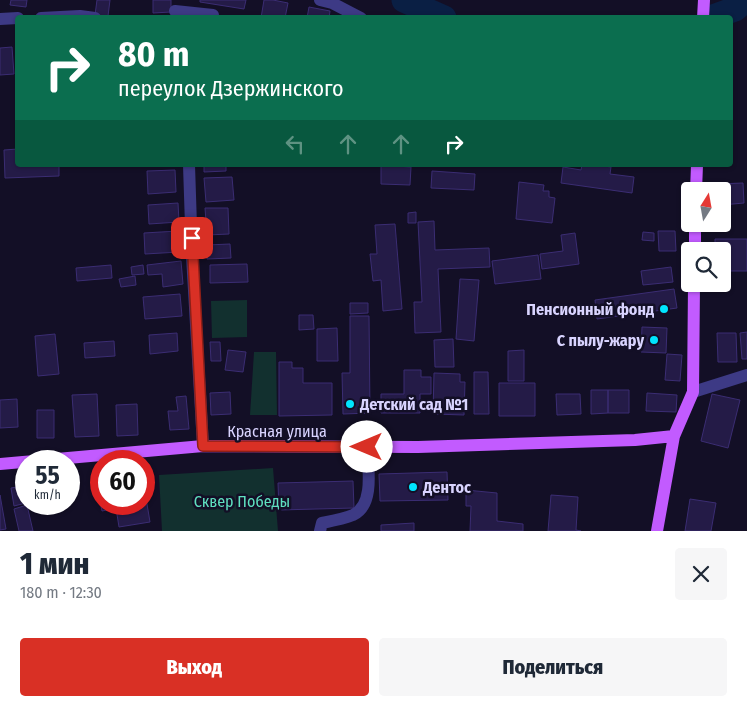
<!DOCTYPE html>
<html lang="ru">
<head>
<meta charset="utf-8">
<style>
	body { margin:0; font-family:"Fira Sans Condensed",sans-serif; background:#f6f6f7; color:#1f2937; height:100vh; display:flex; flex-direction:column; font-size:19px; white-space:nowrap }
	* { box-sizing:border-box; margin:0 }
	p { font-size:16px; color:#747a83 }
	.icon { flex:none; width:28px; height:28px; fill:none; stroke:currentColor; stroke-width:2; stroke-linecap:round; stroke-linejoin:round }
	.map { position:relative; height:531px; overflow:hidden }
	.details { display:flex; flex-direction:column; background:#fff; flex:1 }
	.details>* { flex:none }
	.banner { position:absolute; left:15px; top:15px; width:718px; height:152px; border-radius:5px; box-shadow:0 1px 4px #0004; background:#0b6e4f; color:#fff; overflow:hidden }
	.needle { width:32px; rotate:11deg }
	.buttons { position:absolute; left:681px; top:182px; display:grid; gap:10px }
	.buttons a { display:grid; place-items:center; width:50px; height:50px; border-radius:5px; background:#fff; box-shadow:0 1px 4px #0004; font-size:25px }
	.speed { position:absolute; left:15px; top:450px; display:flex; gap:10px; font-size:25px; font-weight:700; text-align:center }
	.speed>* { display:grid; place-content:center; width:65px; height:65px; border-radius:50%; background:#fff; box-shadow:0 1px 4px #0004; line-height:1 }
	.speed small { font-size:12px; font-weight:400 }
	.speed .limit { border:8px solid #d22; background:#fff; color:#111 }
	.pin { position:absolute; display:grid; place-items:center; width:42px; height:42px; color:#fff; margin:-21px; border-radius:10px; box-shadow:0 2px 8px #0006 }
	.me { position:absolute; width:55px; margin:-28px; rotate:270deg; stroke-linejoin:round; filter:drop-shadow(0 0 4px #0008) }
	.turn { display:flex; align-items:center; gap:18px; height:105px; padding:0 20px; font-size:22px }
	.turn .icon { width:65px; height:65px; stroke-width:2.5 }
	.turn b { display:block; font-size:35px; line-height:42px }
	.lanes { display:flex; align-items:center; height:48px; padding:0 20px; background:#0003; justify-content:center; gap:25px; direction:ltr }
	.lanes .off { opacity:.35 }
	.round { display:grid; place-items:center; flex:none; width:52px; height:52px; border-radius:5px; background:#f6f6f7 }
	.head { display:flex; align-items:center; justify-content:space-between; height:85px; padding:0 20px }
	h1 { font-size:30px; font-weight:800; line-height:38px }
	.action { display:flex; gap:10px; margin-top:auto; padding:10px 20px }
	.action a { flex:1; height:58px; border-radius:5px; background:#d93025; color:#fff; font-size:20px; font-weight:800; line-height:58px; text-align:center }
	.action a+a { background:#f6f6f7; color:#1f2937 }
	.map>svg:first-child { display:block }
	.green { fill:#12302f }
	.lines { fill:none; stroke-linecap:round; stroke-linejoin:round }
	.river { stroke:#0a1f44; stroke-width:25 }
	.building { fill:#241b47; stroke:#3b2d73 }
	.minor { stroke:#3d3a85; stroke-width:12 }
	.major { stroke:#c25bff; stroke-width:12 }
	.route-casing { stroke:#8d1f18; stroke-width:12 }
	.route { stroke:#d93025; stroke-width:9 }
	.poi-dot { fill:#00e5ff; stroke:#130f26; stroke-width:2 }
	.labels { text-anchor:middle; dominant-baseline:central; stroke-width:5; stroke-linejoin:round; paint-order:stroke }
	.poi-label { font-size:16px; font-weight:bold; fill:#d9d4ff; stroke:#130f26; text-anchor:end }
	.street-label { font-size:16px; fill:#d9d4ff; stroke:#130f26 }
	.park-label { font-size:16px; fill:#5fe0c0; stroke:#130f26 }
</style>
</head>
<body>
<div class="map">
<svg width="747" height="531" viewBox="0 0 747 531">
	<rect width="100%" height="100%" fill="#130f26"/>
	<path class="green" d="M247 300V337L212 338 211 301Z
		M254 352H276L277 415H250Z
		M273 468 278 531H162L159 475Z"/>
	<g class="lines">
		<path class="river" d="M404 0 444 18
			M710 18 735 9 746 0"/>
	</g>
	<path class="building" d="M11 0H27L26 7 10 5Z
		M97 0H110L108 16 95 15Z
		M153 0H171V12L153 13Z
		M200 0H246L244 9 200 2Z
		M264 0H273L288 3 285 18H261Z
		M309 7 330 11 329 18H307Z
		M12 47 14 74 0 75V48Z
		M18 149V165H59V176L5 178 4 150Z
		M204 165H226V171L204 172Z
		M381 165 411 167 410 185 381 184Z
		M582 165H598L611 167 610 174 634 177 632 193 561 183 563 167 581 170Z
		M175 170 176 192 148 194 147 171Z
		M432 171 475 174 474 190 431 188Z
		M232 177 234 200 206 202 204 178Z
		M519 182 544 185 543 191H549V197L555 198 552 223 516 219Z
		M743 183 744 203 722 205V191H717V184Z
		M178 203 179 222 149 224 148 205Z
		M205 208H228L229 234 207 235Z
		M416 212V223H408V213Z
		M434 221 435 250 489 248 490 267 438 269 441 332 415 333 414 302H422L418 222Z
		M395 224 402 309 383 311 381 280 373 281 370 254H377L375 225Z
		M178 231 179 252 145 254 144 233Z
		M658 231H675L676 251H659Z
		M643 232 654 233V241L642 240Z
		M575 233 579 264 542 269 540 254 563 251 561 235Z
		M715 239H747V271H722V251H715Z
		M230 244 231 258 207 259V245Z
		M538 255 541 279 495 284 492 261Z
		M181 261 183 284 163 287 162 274 148 275 147 265Z
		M247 264 248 282 210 283V265Z
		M111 265 112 278 77 281 76 268Z
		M143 265 144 274 132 275 131 267Z
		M671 267 673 282 643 285 641 271Z
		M135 276 136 285 121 287 119 279Z
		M460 279 479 280 474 341 456 339Z
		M674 289 677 308 597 319 595 300Z
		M180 294 182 316 145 319 143 297Z
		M350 303H368V313L350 314Z
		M299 315H313L314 329 299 330Z
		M350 316H369L370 413 343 414 342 373H350Z
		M642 327 667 328 666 353 641 352Z
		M337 328 338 361H317V329Z
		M747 332V359H742L740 333Z
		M177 333 178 351 150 354 149 335Z
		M717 333H736L737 362H718Z
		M55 334 59 374 38 376 35 336Z
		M453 339 454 367H435L434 340Z
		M114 341 115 356 85 358 84 343Z
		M210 342H220L221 361H211Z
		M228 350 246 352 243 372 225 370Z
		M524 350V381H508V351Z
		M667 354 682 355 680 381 665 380Z
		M279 362H292V368H303V383H332V415L279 416Z
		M404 370H421V377H431V394H420V413H381V394H404Z
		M474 372H488L489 414H474Z
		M434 373 460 374V382H465L464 415 433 414Z
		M499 383H535V416H499Z
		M591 390H608V413L591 414Z
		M608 390H629V413H608Z
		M230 392 231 414 211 415 210 393Z
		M647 393 677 395 676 412 646 411Z
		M97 394 99 436 75 437 72 395Z
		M556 394H580L581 414 557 415Z
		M712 394 740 400 728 448 701 441Z
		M186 396 189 429 170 430 168 411H178L176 397Z
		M17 399 18 427 0 428V400Z
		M137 404 138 435 117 436 116 405Z
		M37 410H54V438H37Z
		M447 472 448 500 380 501 379 474Z
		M353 481 354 508 279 510 278 483Z
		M23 486 26 503 14 506 11 488Z
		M144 486 150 522 119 527 116 508 102 511 98 492 101 491V504H144Z
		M466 490 497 493V521L523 524V531H470L471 506H466Z
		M0 495 6 529 0 530Z
		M551 495 578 497 576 530 581 531H548Z
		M690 499 716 503 711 531H685Z
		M27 505 33 531H19L14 509Z
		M414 523V531H381V525Z"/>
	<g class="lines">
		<path class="minor" d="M320 0 332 3 361 18
			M175 11 213 15
			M41 18 80 16 95 18
			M0 19 18 18
			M189 165 192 256 203 446
			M693 392 747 375
			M320 531 322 523C332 521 343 519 353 515 375 505 368 467 367 447"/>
		<path class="major" d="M703 18 704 0
			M696 191 697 165
			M695 251V224
			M0 464 203 446 418 447 635 440 674 436
			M657 531 674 436 693 392 694 284"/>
	</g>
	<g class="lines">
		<g class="route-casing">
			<path id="route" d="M192 238 203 446 367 447"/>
		</g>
		<use href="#route" class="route"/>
	</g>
	<g class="poi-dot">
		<circle cx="664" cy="309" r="5"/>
		<circle cx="654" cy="340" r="5"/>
		<circle cx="350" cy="404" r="5"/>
		<circle cx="413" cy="487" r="5"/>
	</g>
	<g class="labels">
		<g class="poi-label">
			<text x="654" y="309">Пенсионный фонд</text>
			<text x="644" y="340">С пылу-жару</text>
			<text x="360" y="404" text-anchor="start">Детский сад №1</text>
			<text x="423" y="487" text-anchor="start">Дентос</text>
		</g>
		<g class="street-label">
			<text x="277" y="431">Красная улица</text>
		</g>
		<g class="park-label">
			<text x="242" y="501">Сквер Победы</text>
		</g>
	</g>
</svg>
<div class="buttons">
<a><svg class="needle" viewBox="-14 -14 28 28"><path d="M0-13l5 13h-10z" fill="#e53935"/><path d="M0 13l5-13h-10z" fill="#747a83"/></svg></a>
<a><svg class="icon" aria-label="search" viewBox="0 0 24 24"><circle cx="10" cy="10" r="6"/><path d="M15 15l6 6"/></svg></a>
</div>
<div class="speed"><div>55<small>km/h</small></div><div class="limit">60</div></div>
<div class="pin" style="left:192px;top:238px;background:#d93025"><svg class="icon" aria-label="arrive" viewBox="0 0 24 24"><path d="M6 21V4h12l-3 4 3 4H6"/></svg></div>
<svg class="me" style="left:367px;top:447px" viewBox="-20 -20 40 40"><circle r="19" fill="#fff"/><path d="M0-13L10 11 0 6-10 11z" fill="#d93025"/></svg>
<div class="banner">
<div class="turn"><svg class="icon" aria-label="right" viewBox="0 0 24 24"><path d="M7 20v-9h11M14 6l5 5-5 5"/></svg><div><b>80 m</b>переулок Дзержинского</div></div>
<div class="lanes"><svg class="icon off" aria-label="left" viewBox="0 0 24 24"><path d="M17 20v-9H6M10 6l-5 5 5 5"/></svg><svg class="icon off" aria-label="ahead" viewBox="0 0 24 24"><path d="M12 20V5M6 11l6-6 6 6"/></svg><svg class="icon off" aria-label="ahead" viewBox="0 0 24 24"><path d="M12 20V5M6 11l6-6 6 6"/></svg><svg class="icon" aria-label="right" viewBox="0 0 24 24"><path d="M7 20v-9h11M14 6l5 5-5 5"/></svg></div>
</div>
</div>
<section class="details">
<div class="head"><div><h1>1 мин</h1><p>180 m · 12:30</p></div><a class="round"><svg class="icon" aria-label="close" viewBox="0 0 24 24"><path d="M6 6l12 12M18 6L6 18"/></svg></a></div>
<div class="action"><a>Выход</a><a>Поделиться</a></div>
</section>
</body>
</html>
